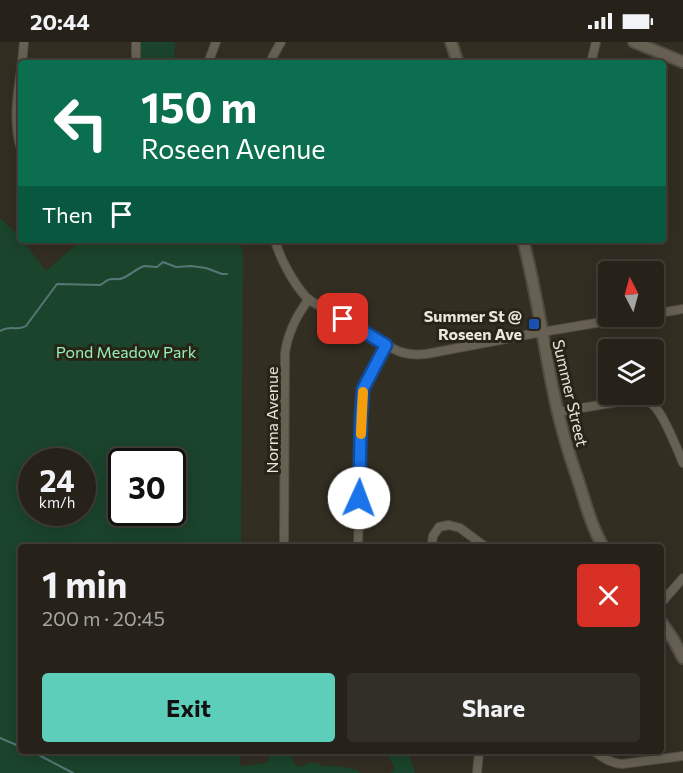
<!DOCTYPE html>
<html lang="en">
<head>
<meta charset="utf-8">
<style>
	body { margin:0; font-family:Commissioner,sans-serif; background:#322f27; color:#f1f3f6; height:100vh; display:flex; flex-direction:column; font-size:22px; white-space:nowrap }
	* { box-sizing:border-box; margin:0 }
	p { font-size:20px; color:#a4a4a2 }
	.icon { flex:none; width:33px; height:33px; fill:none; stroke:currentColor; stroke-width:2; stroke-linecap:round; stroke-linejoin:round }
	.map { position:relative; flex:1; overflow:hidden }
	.side { position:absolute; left:18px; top:502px; width:646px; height:210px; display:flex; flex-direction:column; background:#26221a; border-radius:6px; box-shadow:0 3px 15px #0003,0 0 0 2px #423f39 }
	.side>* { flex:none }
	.hud { position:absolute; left:18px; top:18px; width:648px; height:183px; border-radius:6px; box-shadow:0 3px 15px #0003,0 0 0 2px #423f39; background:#0b6e4f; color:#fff; overflow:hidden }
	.needle { width:39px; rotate:354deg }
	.tools { position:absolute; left:598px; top:219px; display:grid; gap:12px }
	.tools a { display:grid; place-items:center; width:66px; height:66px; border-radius:6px; background:#26221a; box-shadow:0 3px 15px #0003,0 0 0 2px #423f39; font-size:30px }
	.speed { position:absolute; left:18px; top:406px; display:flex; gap:12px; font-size:30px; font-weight:700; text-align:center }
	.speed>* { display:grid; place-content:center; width:78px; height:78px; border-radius:50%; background:#26221a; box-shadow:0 3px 15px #0003,0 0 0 2px #423f39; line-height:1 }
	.speed small { font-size:15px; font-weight:400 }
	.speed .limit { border:3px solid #111; border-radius:9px; background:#fff; color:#111 }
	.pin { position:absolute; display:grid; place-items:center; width:51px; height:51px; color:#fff; margin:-26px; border-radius:12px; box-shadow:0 3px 9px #0006 }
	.me { position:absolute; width:66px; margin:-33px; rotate:2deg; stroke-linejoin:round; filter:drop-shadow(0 0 4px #0008) }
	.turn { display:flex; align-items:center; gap:21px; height:126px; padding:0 24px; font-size:27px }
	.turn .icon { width:78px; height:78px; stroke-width:2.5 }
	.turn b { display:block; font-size:42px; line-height:51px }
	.then { display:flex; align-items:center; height:57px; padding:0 24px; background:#0003; gap:12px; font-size:22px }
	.round { display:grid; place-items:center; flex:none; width:63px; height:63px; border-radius:6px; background:#322f27 }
	.overview { display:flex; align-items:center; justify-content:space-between; height:102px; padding:0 24px }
	h1 { font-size:36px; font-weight:700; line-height:45px }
	.button { display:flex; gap:12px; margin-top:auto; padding:12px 24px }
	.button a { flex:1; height:69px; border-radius:6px; background:#5cceba; color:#111; font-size:24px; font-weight:700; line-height:69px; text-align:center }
	.button a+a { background:#322f27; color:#f1f3f6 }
	.status { display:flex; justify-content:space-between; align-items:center; height:42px; padding:0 30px; background:#26221a; direction:ltr }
	.status svg { height:16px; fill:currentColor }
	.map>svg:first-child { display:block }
	.green { fill:#1b442c; fill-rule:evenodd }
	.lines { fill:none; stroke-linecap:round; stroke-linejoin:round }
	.stream { stroke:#557877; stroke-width:2 }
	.minor-casing { stroke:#504c42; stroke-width:10 }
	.tertiary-casing { stroke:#504c42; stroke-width:14 }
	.minor { stroke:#676154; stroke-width:8 }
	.tertiary { stroke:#676154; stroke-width:10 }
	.route-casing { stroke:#114b97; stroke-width:15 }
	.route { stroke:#1a73e8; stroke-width:10 }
	.slow { stroke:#f59e0b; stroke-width:10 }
	.transit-dot { fill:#1a4fb4; stroke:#292418; stroke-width:2 }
	.labels { text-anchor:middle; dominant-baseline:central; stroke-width:6; stroke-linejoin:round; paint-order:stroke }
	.poi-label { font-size:16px; font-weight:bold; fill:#e9e6de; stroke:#292418; text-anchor:end }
	.park-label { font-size:16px; fill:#95f1b7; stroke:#292418 }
	.street-label { font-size:16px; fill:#e9e6de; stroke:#292418 }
</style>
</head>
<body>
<div class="status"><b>20:44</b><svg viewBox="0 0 49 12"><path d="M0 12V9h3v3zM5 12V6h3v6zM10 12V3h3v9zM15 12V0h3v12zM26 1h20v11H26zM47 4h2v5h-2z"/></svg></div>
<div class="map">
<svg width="683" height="731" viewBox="0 0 683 731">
	<rect width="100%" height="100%" fill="#332e22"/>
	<path class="green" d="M141 0H175L174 21H141Z
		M0 175 9 185 16 190 46 229 77 202 92 198H239L243 210 241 505 21 506V710H240V724L266 721 269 718V710H289L295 723 300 725 308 721H316L324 724H337L358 728 360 731H0ZM32 420H82V471H32ZM122 420H172V471H122Z
		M386 710H408L415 731H390L393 729 394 724Z"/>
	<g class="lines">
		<path class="stream" d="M0 289C11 282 17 290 26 284L57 242 100 243C103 242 105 239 108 238 113 235 117 239 123 236 130 233 136 227 144 224L157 225 163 220 176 225 191 224 206 226 222 232H227
			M0 696 21 705
			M33 710 73 731"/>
		<g class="minor-casing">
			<path id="minor" d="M136 0V21
				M22 21 24 0
				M208 21 216 0
				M271 21 272 16 281 0
				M591 21 596 0
				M21 28C17 54 13 81 21 107
				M275 198C279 215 294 242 306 255 317 265 345 277 358 285 372 293 384 303 398 309 408 313 416 313 426 312L542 290 638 274
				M654 272 683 267
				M558 370 629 358C637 357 645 358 652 362 663 370 677 407 683 421
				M284 506 285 311C288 290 296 274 309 257
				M358 506 361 374 363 347 386 303
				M431 506 433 494 439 485 449 483 460 486 487 506
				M662 560 683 536
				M595 710C604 716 610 721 622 722L683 714
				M477 731 479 710"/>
		</g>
		<g class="tertiary-casing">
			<path id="tertiary" d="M451 0 458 21
				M634 0 683 20
				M523 198C536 247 543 298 553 348 559 379 568 410 579 441 586 463 592 486 604 506
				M662 581 673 597 683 616"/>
		</g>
		<use href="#minor" class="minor"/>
		<use href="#tertiary" class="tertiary"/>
	</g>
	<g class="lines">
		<g class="route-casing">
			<path id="route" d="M343 277 386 303 363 347 361 374 359 456"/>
		</g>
		<use href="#route" class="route"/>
		<path class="slow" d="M361 392 363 350"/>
	</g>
	<rect class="transit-dot" x="528" y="276" width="12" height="12" rx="3"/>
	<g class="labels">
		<g class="poi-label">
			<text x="522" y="273">Summer St @<tspan x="522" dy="18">Roseen Ave</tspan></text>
		</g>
		<g class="park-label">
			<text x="126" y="309">Pond Meadow Park</text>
		</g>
		<g class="street-label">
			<text transform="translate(571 351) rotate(77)">Summer Street</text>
			<text transform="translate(271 378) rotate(-90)">Norma Avenue</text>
		</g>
	</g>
</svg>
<div class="tools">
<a><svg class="needle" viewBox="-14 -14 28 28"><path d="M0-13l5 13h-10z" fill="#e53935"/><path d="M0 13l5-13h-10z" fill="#a4a4a2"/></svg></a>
<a><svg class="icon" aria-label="layers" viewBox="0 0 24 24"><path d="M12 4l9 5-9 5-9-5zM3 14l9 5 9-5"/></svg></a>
</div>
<div class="speed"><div>24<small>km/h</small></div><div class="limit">30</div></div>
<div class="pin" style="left:343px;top:277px;background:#d93025"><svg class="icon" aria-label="arrive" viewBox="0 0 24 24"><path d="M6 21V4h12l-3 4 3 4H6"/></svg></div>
<svg class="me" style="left:359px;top:456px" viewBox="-20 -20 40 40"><circle r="19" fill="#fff"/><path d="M0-13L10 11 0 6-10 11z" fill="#1a73e8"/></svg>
<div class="hud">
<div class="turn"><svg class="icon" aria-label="left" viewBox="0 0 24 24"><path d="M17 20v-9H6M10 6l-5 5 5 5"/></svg><div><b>150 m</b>Roseen Avenue</div></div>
<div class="then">Then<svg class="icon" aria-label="arrive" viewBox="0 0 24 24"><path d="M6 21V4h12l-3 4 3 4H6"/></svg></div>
</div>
<section class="side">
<div class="overview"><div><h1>1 min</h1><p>200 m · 20:45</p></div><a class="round" style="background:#d93025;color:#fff"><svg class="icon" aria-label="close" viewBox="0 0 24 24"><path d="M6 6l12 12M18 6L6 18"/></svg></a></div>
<div class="button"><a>Exit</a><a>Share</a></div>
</section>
</div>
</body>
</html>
